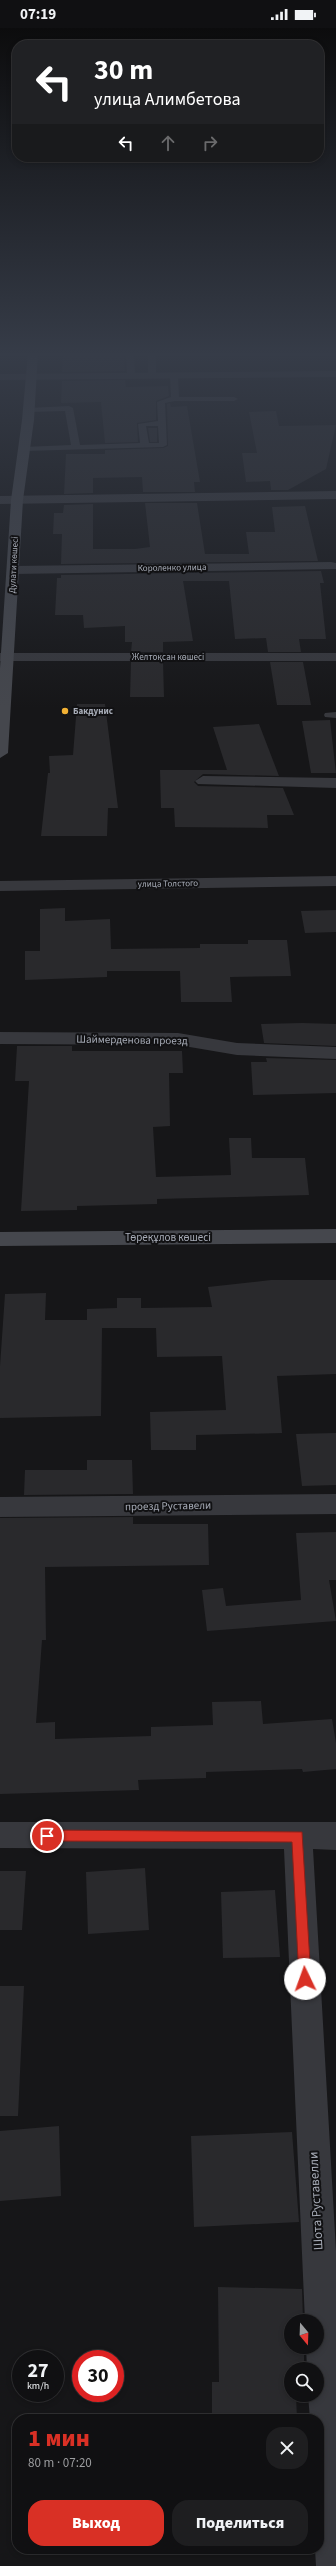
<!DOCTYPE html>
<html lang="ru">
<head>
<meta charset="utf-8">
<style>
	body { margin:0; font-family:"Source Sans 3",sans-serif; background:#1e1e20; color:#f1f3f6; height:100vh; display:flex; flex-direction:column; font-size:15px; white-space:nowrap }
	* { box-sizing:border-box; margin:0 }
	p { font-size:13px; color:#9c9d9f }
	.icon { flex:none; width:22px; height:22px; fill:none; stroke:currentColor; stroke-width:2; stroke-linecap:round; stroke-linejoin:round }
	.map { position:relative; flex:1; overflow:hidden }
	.panel { position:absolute; left:12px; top:2386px; width:312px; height:140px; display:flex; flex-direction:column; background:#101012; border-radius:16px; box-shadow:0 2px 6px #0003,0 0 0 1px #303032 }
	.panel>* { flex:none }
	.hud { position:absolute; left:12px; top:12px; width:312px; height:122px; border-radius:16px; box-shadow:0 2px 6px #0003,0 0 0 1px #303032; background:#202124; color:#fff; overflow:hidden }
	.needle { width:26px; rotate:161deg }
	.fabs { position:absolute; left:284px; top:2286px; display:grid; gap:8px }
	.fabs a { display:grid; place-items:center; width:40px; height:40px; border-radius:50%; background:#101012; box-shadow:0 2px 6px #0003,0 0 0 1px #303032; font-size:20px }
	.speed { position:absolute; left:12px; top:2322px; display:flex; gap:8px; font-size:20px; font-weight:700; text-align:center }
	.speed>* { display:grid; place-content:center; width:52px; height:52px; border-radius:50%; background:#101012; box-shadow:0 2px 6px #0003,0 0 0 1px #303032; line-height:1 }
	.speed small { font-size:10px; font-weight:400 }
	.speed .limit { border:6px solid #d22; background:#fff; color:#111 }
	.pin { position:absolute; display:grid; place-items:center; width:34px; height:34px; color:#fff; margin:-17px; border:2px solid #fff; border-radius:50%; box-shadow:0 1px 4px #0007 }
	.me { position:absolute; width:44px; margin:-22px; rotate:357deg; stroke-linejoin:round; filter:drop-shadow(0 0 3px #0008) }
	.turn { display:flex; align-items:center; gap:14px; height:84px; padding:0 16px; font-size:18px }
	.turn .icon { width:52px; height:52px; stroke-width:2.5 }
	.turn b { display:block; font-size:28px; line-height:34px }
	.lanes { display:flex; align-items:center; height:38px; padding:0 16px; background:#0003; justify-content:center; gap:20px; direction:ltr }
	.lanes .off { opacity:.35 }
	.round { display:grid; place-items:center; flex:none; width:42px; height:42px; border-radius:16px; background:#1e1e20 }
	.headline { display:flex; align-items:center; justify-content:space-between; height:68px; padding:0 16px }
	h1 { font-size:24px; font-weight:800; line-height:30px; color:#d93025 }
	.button { display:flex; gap:8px; margin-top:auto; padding:8px 16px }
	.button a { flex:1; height:46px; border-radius:16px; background:#d93025; color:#fff; font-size:16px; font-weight:800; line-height:46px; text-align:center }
	.button a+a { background:#1e1e20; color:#f1f3f6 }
	.status { display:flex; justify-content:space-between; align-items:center; height:28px; padding:0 20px; background:#101012; direction:ltr }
	.status svg { height:11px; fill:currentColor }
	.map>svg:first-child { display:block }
	.building { fill:#29292c }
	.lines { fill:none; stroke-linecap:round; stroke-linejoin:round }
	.service { fill:#37383d; fill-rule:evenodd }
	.minor { fill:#37383d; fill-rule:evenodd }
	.tertiary { fill:#37383d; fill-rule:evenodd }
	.secondary { fill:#45474d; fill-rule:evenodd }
	.route { fill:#d93025; stroke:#8d1f18 }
	.poi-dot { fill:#f2b134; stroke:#111113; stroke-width:1.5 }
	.labels { text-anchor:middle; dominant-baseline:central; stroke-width:4; stroke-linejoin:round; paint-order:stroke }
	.far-street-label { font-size:9px; fill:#a8adb8; stroke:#111113 }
	.far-poi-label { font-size:9px; font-weight:bold; fill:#a8adb8; stroke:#111113; text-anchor:start }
	.street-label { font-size:11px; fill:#a8adb8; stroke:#111113 }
	.near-street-label { font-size:13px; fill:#a8adb8; stroke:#111113 }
</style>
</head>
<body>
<div class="status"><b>07:19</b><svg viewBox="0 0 49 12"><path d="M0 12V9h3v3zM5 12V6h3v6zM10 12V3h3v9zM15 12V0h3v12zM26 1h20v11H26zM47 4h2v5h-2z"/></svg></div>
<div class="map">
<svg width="336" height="2538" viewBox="0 0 336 2538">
	<rect width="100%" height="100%" fill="#161618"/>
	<path class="building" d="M63 325H124L125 343 62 344Z
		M125 352 126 359 168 358 169 368 156 373V392L137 395 138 414 105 415 101 374 61 375 62 353Z
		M170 375 171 379 187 378 200 454H194L195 464H143L142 449 93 450V465L64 466 66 426H105V422L163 420 168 418 167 376Z
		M276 383 279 398 336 397 326 441 288 462H271L270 453 246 454 242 425H257L249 384Z
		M148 400H157V414H150Z
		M145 475H197L205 526H249L246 504H275L272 479 305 478 318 533 61 536 62 506H53L54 485H63L64 477 93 476V521H135L150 519Z
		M321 543 324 555H320L326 611H299L301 624H268L266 610 235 611 229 553H183L193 613 163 614V624H131L132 614H125V598L84 600 83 587H55L57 550H61V547Z
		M131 634H163L164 669H130Z
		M270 634H303L311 677H277Z
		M77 676H105L118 780H108L107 808H41L48 745H50L49 728 73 727Z
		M330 692 336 745H311L302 693Z
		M259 696 279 748 203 746 194 754 198 758 283 760 294 787H267L268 800 175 799 174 780H161L160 742H227L213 699Z
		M65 880V893L110 891 111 921 200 920V916H248V912H287L291 948 230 949 232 974H181L180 943H107V949L25 952V923H40V881Z
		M336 882V904L305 905 301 883Z
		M302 995 336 996V1018L264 1015 261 996Z
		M17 1018H72V1023H182L183 1045H169L170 1098 153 1099 156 1149 231 1147 229 1110H251L252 1130H305L309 1167 157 1171V1176L77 1178V1182L21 1183 29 1053H15Z
		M266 1030 336 1032V1065L253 1067 251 1034H267Z
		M271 1252H336V1346L277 1348 282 1405 196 1407V1422H151L150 1384 226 1382 222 1328 157 1329 156 1300H102L101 1388 0 1390V1338L5 1266 46 1265 45 1292H87V1281L117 1280V1270H141V1280L212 1279 208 1259Z
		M336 1405V1457L302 1458 296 1406Z
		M87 1432H132L133 1466 24 1467 25 1442H87Z
		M133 1489V1496H208L209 1537 45 1539 46 1612H42L36 1695 55 1694V1711L151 1708V1699L213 1697 212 1674 261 1673 263 1696 332 1691 336 1715V1741L303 1744 302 1741 206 1744V1750L138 1752 139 1762 0 1766V1490Z
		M336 1504V1552H329L336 1593 207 1603 202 1562 223 1560 226 1578 301 1572 296 1505Z
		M145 1840 149 1902 88 1906 86 1844Z
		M0 1843H26L22 1902H0Z
		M275 1862 280 1929 223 1930 221 1864Z
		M0 1958H24L18 2088H0Z
		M59 2098 61 2168 0 2173V2103Z
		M292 2104 299 2194 194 2199 191 2108Z
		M218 2259 302 2261 303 2293H291V2319H304V2338H296V2341H291V2367H296L297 2391H212V2354H219Z"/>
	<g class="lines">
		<path class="service" d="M126 325H134L135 348 131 350 127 348Z
			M148 325H156V348L152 350 148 348Z
			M174 346 178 348 179 369H234L238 371 234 373H175L165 375 167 417 163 419 24 423 20 421 24 419 71 417 65 383 29 384 25 382 29 380 69 378 73 380 80 417 140 415 138 396 158 393 157 374 171 369 170 348ZM146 398H158L159 415H149Z
			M336 684V690L325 689 324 687 325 685Z"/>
		<path class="minor" d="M336 463V471L0 476V468Z
			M331 534 336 535V541L13 546 7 542 13 538Z
			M203 748 336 750V760L198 756 195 753Z
			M336 848V858L0 863V853Z
			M0 1004 178 1005 237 1015 336 1019V1031L237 1027 178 1017 0 1016Z
			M336 1466V1486L0 1489V1469Z
			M0 1794H336V1822L313 1821 336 2223V2538H316L315 2521H319V2391H310L308 2367H317V2341H307L306 2319H317V2293H305L284 1821 0 1820Z"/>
		<path class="tertiary" d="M336 343V349L0 352V346Z
			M0 625H336V633H0Z"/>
		<path class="secondary" d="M28 325H38L34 392 23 472 8 725 0 730V640L11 472 22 392Z
			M336 1201V1215L0 1218V1204Z"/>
	</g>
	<linearGradient id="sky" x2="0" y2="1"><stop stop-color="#0c0c0d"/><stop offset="0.48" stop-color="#363c48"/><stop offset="1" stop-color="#363c48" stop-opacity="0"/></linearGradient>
	<rect width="336" height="680" fill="url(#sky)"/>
	<path class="route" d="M47 1802 302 1804 311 1951 309 1956 305 1957 300 1956 299 1951 292 1814 47 1813 41 1808Z"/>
	<circle class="poi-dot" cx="65" cy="683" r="4"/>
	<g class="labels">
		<g class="far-street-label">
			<text transform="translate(14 537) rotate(-87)">Дулати көшесі</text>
			<text transform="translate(172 540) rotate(-1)">Короленко улица</text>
			<text x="168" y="629">Желтоқсан көшесі</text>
			<text transform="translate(168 856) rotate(-1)">улица Толстого</text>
		</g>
		<g class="far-poi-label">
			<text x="73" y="683">Бакдунис</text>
		</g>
		<g class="street-label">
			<text transform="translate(132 1012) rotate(1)">Шаймерденова проезд</text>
			<text x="168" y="1209">Төреқұлов көшесі</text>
			<text transform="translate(168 1478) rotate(-1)">проезд Руставели</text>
		</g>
		<g class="near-street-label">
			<text transform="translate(316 2173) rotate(-93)">Шота Руставелли</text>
		</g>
	</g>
</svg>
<div class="fabs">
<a><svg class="needle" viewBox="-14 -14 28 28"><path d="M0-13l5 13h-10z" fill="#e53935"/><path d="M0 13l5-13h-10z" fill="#9c9d9f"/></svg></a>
<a><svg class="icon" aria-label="search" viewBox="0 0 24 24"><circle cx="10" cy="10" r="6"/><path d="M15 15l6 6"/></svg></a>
</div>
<div class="speed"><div>27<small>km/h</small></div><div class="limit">30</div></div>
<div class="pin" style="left:47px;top:1808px;background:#d93025"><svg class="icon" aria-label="arrive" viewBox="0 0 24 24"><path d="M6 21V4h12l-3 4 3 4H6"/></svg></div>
<svg class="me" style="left:305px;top:1951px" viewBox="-20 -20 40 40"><circle r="19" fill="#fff"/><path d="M0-13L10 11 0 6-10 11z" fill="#d93025"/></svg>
<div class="hud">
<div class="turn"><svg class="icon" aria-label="left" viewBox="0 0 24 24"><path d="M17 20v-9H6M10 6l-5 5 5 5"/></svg><div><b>30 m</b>улица Алимбетова</div></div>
<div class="lanes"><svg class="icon" aria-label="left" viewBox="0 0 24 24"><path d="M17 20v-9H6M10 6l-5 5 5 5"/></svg><svg class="icon off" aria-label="ahead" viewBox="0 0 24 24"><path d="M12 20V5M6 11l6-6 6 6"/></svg><svg class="icon off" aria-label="right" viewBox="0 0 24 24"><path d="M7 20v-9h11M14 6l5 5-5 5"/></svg></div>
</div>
<section class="panel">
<div class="headline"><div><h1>1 мин</h1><p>80 m · 07:20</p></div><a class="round"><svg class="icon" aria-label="close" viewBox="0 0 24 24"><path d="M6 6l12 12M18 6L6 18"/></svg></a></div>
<div class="button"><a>Выход</a><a>Поделиться</a></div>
</section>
</div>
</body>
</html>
